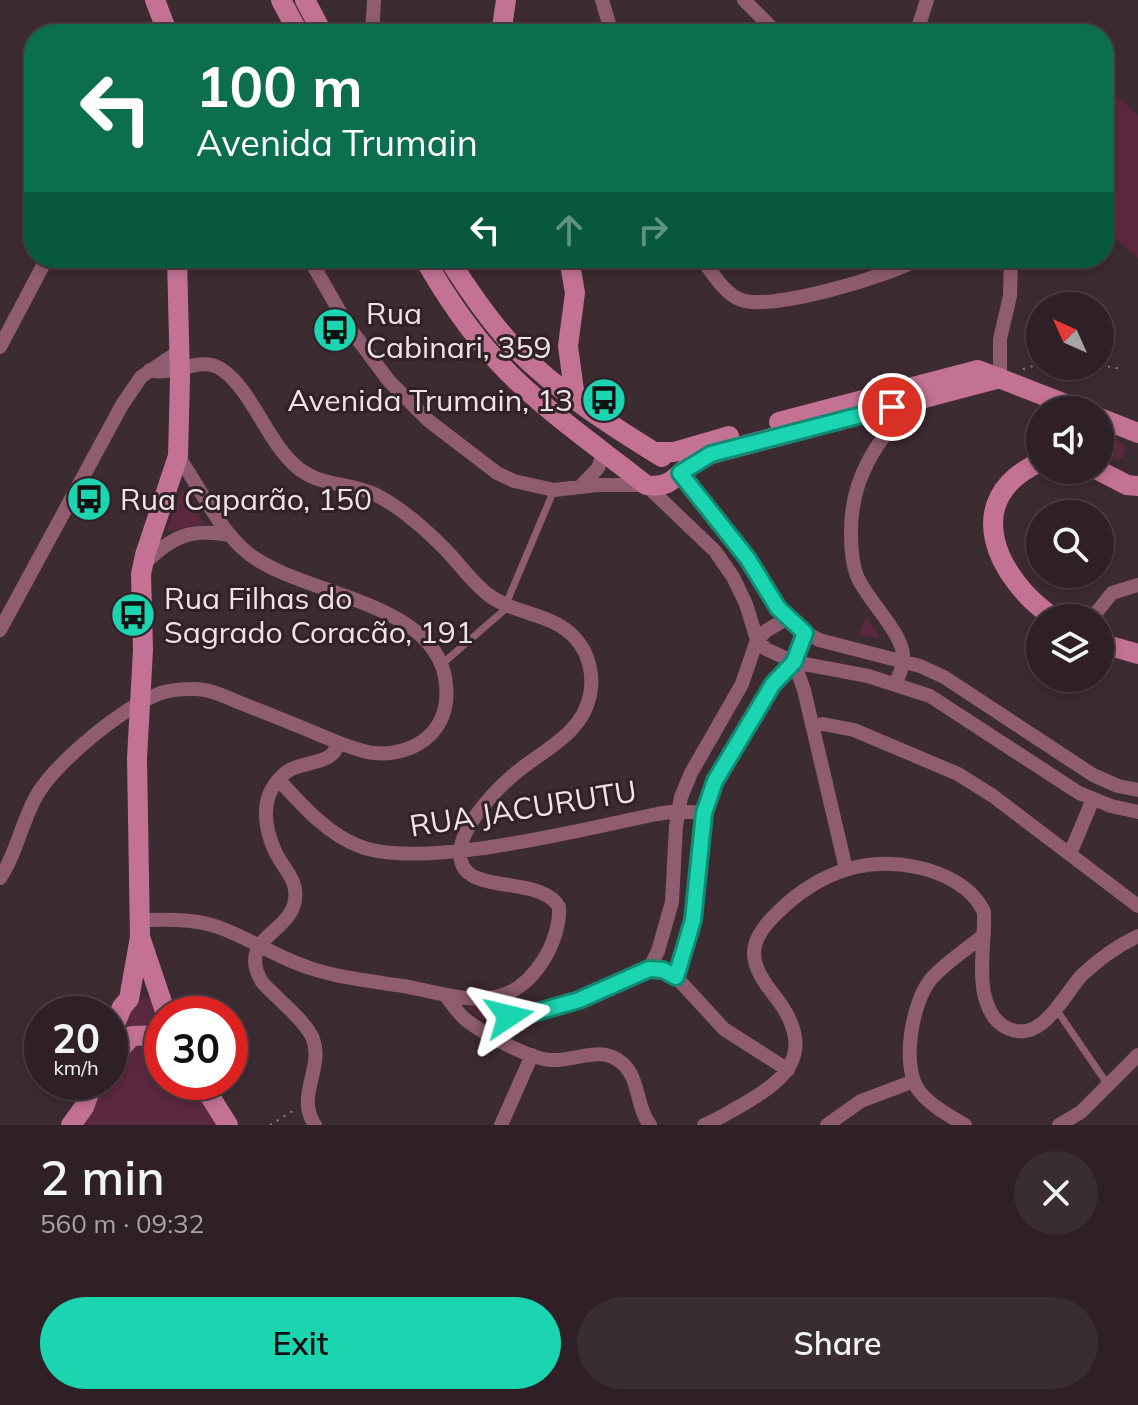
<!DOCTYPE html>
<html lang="en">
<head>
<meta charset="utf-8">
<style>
	body { margin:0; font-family:Mulish,sans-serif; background:#3a2d32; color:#f1f3f6; height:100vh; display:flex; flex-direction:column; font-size:30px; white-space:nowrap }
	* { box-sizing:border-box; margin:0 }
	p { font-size:26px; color:#a7a3a7 }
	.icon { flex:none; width:44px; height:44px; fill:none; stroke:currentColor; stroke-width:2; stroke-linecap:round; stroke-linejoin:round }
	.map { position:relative; height:1125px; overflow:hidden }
	.side { display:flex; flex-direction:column; background:#2e2026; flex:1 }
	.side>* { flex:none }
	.guide { position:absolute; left:24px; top:24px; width:1090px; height:244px; border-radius:32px; box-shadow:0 4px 12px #0003,0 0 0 2px #493e43; background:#0b6e4f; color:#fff; overflow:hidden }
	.needle { width:52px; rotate:315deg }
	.controls { position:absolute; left:1026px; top:292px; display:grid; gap:16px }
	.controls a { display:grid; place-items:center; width:88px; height:88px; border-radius:50%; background:#2e2026; box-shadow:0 4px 12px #0003,0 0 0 2px #493e43; font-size:40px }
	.speed { position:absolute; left:24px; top:996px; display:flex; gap:16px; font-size:40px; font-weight:700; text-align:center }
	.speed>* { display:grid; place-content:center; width:104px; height:104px; border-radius:50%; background:#2e2026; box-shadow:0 4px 12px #0003,0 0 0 2px #493e43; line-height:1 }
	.speed small { font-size:20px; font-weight:400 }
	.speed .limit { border:12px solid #d22; background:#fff; color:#111 }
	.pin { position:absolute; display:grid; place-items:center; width:68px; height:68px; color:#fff; margin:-34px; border:4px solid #fff; border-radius:50%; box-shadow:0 2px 8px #0007 }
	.me { position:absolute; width:88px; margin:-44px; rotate:80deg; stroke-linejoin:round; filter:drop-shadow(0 0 6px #0008) }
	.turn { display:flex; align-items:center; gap:28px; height:168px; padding:0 40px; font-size:36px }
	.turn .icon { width:104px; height:104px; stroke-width:2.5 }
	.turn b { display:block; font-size:56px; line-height:68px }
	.lanes { display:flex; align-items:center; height:76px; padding:0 40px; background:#0003; justify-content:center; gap:40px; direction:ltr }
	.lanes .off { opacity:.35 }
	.round { display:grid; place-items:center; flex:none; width:84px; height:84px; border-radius:42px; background:#3a2d32 }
	.overview { display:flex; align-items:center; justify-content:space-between; height:136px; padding:0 40px }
	h1 { font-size:48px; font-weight:600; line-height:60px }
	.action { display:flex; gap:16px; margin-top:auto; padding:16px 40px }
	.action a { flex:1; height:92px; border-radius:48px; background:#1bd5b1; color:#111; font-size:32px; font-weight:600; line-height:92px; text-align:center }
	.action a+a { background:#3a2d32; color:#f1f3f6 }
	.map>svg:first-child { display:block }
	.green { fill:#5b293f }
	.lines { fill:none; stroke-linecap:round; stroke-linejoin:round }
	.path { stroke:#8d7d83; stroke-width:2; stroke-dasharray:2 6; stroke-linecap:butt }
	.lane { stroke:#8f5c70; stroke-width:7 }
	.street { stroke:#8f5c70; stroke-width:14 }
	.secondary { stroke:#c37293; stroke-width:20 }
	.route-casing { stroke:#128a73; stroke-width:20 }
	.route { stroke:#1bd5b1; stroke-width:14 }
	.labels { text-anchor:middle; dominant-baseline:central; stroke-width:6; stroke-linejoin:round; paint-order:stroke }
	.poi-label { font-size:30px; fill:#f0e4e8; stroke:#322128; text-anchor:start }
	.street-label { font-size:30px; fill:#f0e4e8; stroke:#322128 }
</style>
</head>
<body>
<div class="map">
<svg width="1138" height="1125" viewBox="0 0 1138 1125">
	<rect width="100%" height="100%" fill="#3d2b32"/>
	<path class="green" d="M1104 85 1138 115V258L1104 228Z
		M1100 433 1123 443 1126 448 1123 457 1118 460 1100 456Z
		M182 489 204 524 168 531 167 530Z
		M866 617 881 639 859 635Z
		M147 996C156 1007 162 1016 162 1030L125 1032 131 1006Z
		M469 1004H487L495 1008 498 1017 493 1022 482 1020 468 1008Z
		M162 1040V1082H198L226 1125H78L104 1082H110C110 1052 137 1043 162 1040Z"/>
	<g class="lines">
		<path class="path" d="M1100 365 1121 369
			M1023 369 1040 364
			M270 1125 296 1109"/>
		<path class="lane" d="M506 604 554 490
			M442 664 509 606
			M1056 1009 1108 1085"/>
		<path class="street" d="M602 0 612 34
			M744 0 778 34
			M372 34 374 0
			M916 34 927 0
			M309 258 348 326 389 381 429 421 497 473 514 481 554 490 598 485H646L715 551 733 577 746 604 757 640 742 684 691 773 681 797 676 826 672 902 658 951 649 969
			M701 258C712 272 723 292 739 299 767 313 893 275 920 258
			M0 347 47 258
			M1000 378V339L1010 296 1011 258
			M680 473 748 559 778 608 795 626 819 640 920 666 944 677 1093 775 1118 786 1138 790
			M580 487 598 468 604 451
			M143 565C171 537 189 528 229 535
			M1092 618 1112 593 1138 585
			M0 630 122 405 141 377 178 352
			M757 640 766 649 794 662 868 676 930 696 1079 793 1111 806 1138 812
			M757 640 766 631 787 618
			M794 662 804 690 846 869
			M895 684C898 677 903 668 903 661 907 636 867 601 857 576 852 563 851 548 851 534 850 479 877 438 916 401
			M813 726 823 724 854 730 958 774 993 796 1138 906
			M279 780C302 805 327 834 359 846 423 871 587 828 657 814L677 811 704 813
			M1070 854 1093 799
			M0 878C18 852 22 817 40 790 62 758 120 710 156 695 166 690 181 689 192 689 207 688 224 696 238 702 266 713 294 724 322 736 338 742 357 751 374 753 394 755 416 749 430 735 444 721 448 704 446 685 440 601 303 596 249 554 218 529 201 489 178 456
			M140 920C166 920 193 918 218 927 249 938 276 957 307 967 338 978 371 981 403 986 434 991 467 1004 499 996 534 988 561 940 559 907 541 875 469 895 461 861 454 833 493 793 512 776 540 751 582 736 590 695 594 675 589 654 576 639 554 613 516 615 490 596 472 583 459 563 444 548 425 529 401 508 378 496 352 482 321 487 298 468 267 443 252 389 221 369 201 355 173 377 150 370
			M676 977 693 920 704 813 715 781 773 684 794 662 805 633
			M446 996C452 1004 458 1013 466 1020 485 1034 527 1058 550 1060 575 1062 601 1044 622 1063 640 1078 636 1108 650 1125
			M509 1016 530 1014 579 1000 649 969 663 970 676 977 724 1029 788 1070
			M315 1125C295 1097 324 1068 313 1039 306 1021 275 997 262 982 236 938 290 934 295 900 298 881 285 870 277 855 268 838 262 814 269 795 272 787 281 775 288 771 302 761 337 765 337 742
			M501 1125 532 1055
			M704 1125C717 1120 729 1112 742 1105 785 1081 814 1055 782 1006 771 990 754 973 754 953 754 939 764 926 774 916 812 877 860 855 916 867 942 872 973 887 984 912 985 938 979 968 984 993 987 1007 994 1022 1007 1028 1042 1045 1064 994 1082 975 1099 959 1117 946 1138 936
			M827 1125 861 1101 914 1081
			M965 1125C950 1116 931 1106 920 1092 900 1068 912 1002 931 979 946 962 967 949 984 935
			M1059 1125 1081 1112 1138 1055"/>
		<path class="secondary" d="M155 0 168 34
			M281 0 299 34
			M305 0 323 34
			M501 34 506 0
			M424 258C445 295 470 332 499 363 542 409 597 446 646 485 671 489 674 476 693 463 699 460 705 457 711 454L1000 378
			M448 258C467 288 489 321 514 347 557 391 610 425 662 457
			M569 258 575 293 568 346 575 398
			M1100 418 1138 433
			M779 422 978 370 1081 410
			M654 452H674L729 436
			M1040 462C958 500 997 579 1054 618
			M1098 470 1127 485 1138 486
			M1100 643 1138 654
			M141 940 166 1014
			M110 1037 122 1007 129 999 140 937 137 758 143 650 141 574 145 555 178 456 180 378 177 258
			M110 1059 132 1036 162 1035
			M201 1082 228 1125
			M71 1125 84 1107 93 1082"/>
	</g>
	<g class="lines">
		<g class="route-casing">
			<path id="route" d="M509 1016 530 1014 579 1000 649 969 663 970 676 977 693 920 704 813 715 781 773 684 794 662 805 633 778 608 748 559 680 473 711 454 892 407"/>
		</g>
		<use href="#route" class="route"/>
	</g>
	<defs>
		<g id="bus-disc" transform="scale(2.3)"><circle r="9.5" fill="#1bd5b1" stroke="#322128"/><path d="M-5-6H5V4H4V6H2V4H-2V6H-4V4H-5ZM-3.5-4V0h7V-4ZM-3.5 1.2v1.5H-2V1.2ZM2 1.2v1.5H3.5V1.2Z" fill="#111"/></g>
	</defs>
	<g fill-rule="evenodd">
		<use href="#bus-disc" x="335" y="330"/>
		<use href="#bus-disc" x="604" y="400"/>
		<use href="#bus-disc" x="89" y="499"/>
		<use href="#bus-disc" x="133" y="615"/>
	</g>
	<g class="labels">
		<g class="poi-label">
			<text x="366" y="313">Rua<tspan x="366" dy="34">Cabinari, 359</tspan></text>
			<text x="573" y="400" text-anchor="end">Avenida Trumain, 13</text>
			<text x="120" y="499">Rua Caparão, 150</text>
			<text x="164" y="598">Rua Filhas do<tspan x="164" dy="34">Sagrado Coracão, 191</tspan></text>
		</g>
		<g class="street-label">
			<text transform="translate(523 808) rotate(-9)">RUA JACURUTU</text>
		</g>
	</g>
</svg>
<div class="controls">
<a><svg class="needle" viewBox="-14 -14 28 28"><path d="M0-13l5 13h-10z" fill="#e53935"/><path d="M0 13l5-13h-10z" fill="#a7a3a7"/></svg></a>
<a><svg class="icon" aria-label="sound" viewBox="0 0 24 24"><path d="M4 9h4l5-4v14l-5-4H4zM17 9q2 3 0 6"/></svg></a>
<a><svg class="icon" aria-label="search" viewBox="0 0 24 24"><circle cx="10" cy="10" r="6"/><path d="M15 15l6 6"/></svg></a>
<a><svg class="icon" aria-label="layers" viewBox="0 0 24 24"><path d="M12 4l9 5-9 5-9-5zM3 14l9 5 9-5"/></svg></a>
</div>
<div class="speed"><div>20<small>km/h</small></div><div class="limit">30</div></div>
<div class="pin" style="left:892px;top:407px;background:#d93025"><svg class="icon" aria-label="arrive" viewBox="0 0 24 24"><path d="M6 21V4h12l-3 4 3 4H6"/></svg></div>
<svg class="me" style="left:509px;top:1016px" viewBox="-20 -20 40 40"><path d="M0-17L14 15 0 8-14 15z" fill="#1bd5b1" stroke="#fff" stroke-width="4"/></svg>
<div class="guide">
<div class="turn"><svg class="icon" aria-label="left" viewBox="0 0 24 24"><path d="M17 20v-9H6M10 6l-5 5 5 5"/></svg><div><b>100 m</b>Avenida Trumain</div></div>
<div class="lanes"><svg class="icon" aria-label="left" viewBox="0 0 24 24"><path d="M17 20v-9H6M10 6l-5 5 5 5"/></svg><svg class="icon off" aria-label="ahead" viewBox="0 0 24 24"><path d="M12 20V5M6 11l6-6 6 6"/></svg><svg class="icon off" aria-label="right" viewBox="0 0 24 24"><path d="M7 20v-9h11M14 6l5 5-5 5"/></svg></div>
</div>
</div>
<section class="side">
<div class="overview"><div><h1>2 min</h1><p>560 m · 09:32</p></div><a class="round"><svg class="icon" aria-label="close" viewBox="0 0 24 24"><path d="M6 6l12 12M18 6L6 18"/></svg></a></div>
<div class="action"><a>Exit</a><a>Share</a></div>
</section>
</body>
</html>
